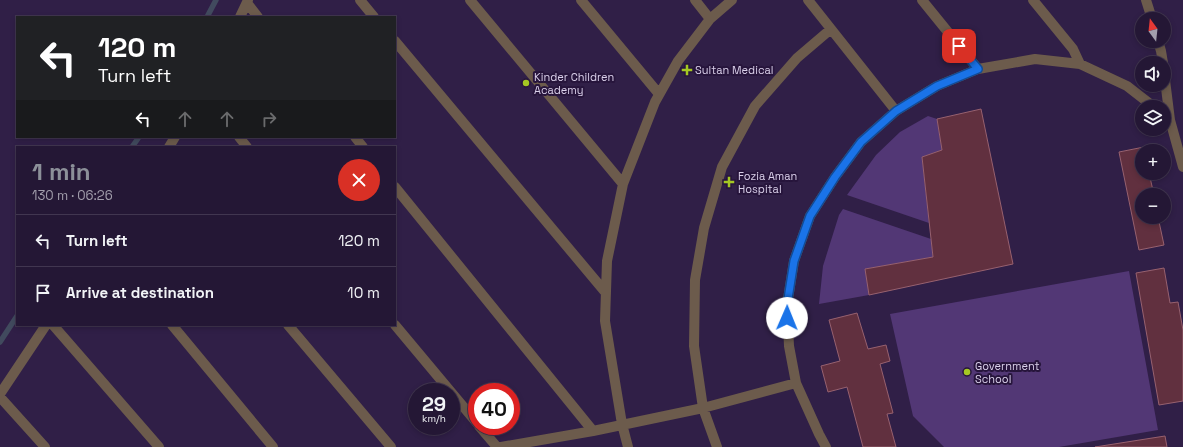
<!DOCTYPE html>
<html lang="en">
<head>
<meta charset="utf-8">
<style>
	body { margin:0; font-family:"Space Grotesk",sans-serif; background:#2c203d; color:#f1f3f6; height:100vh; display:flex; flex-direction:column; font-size:15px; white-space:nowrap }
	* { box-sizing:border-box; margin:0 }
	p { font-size:13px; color:#a39fad }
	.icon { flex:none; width:22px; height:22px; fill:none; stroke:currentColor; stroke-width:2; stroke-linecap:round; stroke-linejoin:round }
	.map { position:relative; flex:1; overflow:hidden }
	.side { position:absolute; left:16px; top:146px; width:380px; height:180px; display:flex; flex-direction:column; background:#241735; border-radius:0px; box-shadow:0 2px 6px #0003,0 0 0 1px #413650 }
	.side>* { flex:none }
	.banner { position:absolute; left:16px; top:16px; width:380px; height:122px; border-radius:0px; box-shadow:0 2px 6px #0003,0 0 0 1px #413650; background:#202124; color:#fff; overflow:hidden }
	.needle { width:26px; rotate:345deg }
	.controls { position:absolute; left:1135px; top:12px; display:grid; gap:8px }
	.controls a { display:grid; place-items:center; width:36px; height:36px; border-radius:50%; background:#241735; box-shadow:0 2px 6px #0003,0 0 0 1px #413650; font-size:20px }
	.speed { position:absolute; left:408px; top:383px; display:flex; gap:8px; font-size:20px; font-weight:700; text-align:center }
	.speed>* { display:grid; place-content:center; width:52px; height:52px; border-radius:50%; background:#241735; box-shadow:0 2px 6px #0003,0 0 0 1px #413650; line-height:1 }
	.speed small { font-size:10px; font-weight:400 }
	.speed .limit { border:6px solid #d22; background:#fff; color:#111 }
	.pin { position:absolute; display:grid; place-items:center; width:34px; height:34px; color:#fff; margin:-17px; border-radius:8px; box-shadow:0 2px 6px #0006 }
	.me { position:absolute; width:44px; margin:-22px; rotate:1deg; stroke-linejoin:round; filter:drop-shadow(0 0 3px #0008) }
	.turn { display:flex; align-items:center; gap:14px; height:84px; padding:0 16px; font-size:18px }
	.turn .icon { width:52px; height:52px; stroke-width:2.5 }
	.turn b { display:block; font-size:28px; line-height:34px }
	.lanes { display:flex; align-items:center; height:38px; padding:0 16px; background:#0003; justify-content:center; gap:20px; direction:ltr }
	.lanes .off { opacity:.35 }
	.round { display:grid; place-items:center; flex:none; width:42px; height:42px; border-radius:21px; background:#2c203d }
	.summary { display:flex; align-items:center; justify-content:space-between; height:68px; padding:0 16px }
	h1 { font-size:24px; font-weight:700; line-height:30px; color:#8c9099 }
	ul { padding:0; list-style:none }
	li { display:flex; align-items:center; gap:12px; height:52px; padding:0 16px; border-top:1px solid #413650 }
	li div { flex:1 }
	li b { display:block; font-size:15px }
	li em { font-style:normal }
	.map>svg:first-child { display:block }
	.green { fill:#523775 }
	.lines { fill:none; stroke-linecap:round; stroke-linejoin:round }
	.stream { stroke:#414a5e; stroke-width:5.5 }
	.building { fill:#61303f; stroke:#97616f }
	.minor { stroke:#6c5b4c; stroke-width:10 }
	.route-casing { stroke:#114b97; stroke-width:10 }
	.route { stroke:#1a73e8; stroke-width:7 }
	.poi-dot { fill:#a5c823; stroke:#27153c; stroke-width:1.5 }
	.labels { text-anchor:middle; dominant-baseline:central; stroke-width:4; stroke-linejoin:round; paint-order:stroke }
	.poi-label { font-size:11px; fill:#dad0ea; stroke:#27153c; text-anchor:start }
</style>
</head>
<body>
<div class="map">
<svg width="1183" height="447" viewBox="0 0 1183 447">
	<rect width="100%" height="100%" fill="#301f47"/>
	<path class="green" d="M928 116 937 119 942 150 922 157 929 223 847 195 876 155 900 132Z
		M843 209 931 239 933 257 866 269 869 295 819 304 823 266 839 215Z
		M1129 271 1158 430 1059 447H944L913 416 890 314Z"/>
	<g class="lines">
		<path class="stream" d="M207 17 216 0
			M132 147 139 137
			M0 342 17 316"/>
	</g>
	<path class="building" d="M981 109 1013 264 869 295 865 269 933 257 922 157 942 150 937 119Z
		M1144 147 1145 151H1142V173H1149L1154 195H1142V217H1158L1164 245 1139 250 1119 152Z
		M1164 268 1170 303 1178 302 1183 330V401L1159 405 1136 273Z
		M857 313 868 349 886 345 890 361 880 364 893 413 887 414 896 447H863L847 387 828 392 821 366 840 361 829 320Z
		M1165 436 1167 447H1095Z"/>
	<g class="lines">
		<path class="minor" d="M360 0 374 17
			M470 0 623 184
			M581 0 659 94
			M695 0 710 19
			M808 0 896 111
			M922 0 978 69
			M1033 0 1073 49 1080 64
			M1146 0 1152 19
			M247 3 258 17
			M240 17 248 0
			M395 41 606 293
			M1158 41 1161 51 1163 63
			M1164 72 1170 120 1183 167
			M239 137 247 147
			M355 137 363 147
			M169 147 175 137
			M395 187 593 431
			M53 325 159 447
			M172 325 273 447
			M288 325 391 447
			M395 325 451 392
			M451 392 477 423
			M0 394 46 325
			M0 397 45 447
			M479 426 497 447
			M501 447 593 431 703 408 796 383
			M628 447 622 424 605 321 607 261 623 184 655 102 678 61 710 19 732 0
			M717 447 703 408 694 346 695 280 704 228 722 167 755 106 797 58 831 29
			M826 447 819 434 796 383 789 346 787 305 794 261 810 216 835 177 861 142 896 111 937 86 978 69 1035 59 1080 64 1127 86 1154 107"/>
	</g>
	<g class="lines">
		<g class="route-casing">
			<path id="route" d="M787 318V305L794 261 810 216 835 177 861 142 896 111 937 86 978 69 959 46"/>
		</g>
		<use href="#route" class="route"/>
	</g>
	<g class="poi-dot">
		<path d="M685 64h4v4h4v4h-4v4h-4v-4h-4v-4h4z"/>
		<circle cx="526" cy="83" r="4"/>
		<path d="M727 176h4v4h4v4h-4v4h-4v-4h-4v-4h4z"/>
		<circle cx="967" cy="372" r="4"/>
	</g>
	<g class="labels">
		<g class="poi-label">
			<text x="695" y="70">Sultan Medical</text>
			<text x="534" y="77">Kinder Children<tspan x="534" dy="13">Academy</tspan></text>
			<text x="738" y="176">Fozia Aman<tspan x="738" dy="13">Hospital</tspan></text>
			<text x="975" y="366">Government<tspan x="975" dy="13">School</tspan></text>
		</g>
	</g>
</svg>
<div class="controls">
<a><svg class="needle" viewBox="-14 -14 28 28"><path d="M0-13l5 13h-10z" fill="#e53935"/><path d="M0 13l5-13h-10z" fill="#a39fad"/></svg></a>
<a><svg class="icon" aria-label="sound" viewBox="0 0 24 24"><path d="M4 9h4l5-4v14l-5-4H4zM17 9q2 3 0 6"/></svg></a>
<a><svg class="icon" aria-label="layers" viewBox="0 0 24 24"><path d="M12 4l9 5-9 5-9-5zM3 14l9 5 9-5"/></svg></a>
<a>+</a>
<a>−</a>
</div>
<div class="speed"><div>29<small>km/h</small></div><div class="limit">40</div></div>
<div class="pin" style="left:959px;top:46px;background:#d93025"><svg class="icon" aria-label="arrive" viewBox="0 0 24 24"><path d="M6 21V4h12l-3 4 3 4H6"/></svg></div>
<svg class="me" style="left:787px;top:318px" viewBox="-20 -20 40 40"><circle r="19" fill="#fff"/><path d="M0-13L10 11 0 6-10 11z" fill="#1a73e8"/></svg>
<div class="banner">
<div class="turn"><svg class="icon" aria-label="left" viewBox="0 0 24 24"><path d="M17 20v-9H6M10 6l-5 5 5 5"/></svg><div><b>120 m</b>Turn left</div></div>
<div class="lanes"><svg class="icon" aria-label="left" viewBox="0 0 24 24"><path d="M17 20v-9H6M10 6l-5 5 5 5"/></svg><svg class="icon off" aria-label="ahead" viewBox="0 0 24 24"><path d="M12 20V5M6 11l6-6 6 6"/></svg><svg class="icon off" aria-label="ahead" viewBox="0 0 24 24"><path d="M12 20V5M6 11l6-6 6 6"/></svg><svg class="icon off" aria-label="right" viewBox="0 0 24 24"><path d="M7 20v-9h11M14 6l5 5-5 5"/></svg></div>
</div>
<section class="side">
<div class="summary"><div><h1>1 min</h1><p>130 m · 06:26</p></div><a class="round" style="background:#d93025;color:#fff"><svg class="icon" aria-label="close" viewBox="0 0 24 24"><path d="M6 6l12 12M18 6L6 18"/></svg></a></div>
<ul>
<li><svg class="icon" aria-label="left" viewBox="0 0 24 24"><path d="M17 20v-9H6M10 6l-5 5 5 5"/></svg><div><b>Turn left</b></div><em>120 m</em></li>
<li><svg class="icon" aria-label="arrive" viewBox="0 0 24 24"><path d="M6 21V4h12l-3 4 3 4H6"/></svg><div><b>Arrive at destination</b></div><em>10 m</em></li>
</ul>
</section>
</div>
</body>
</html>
